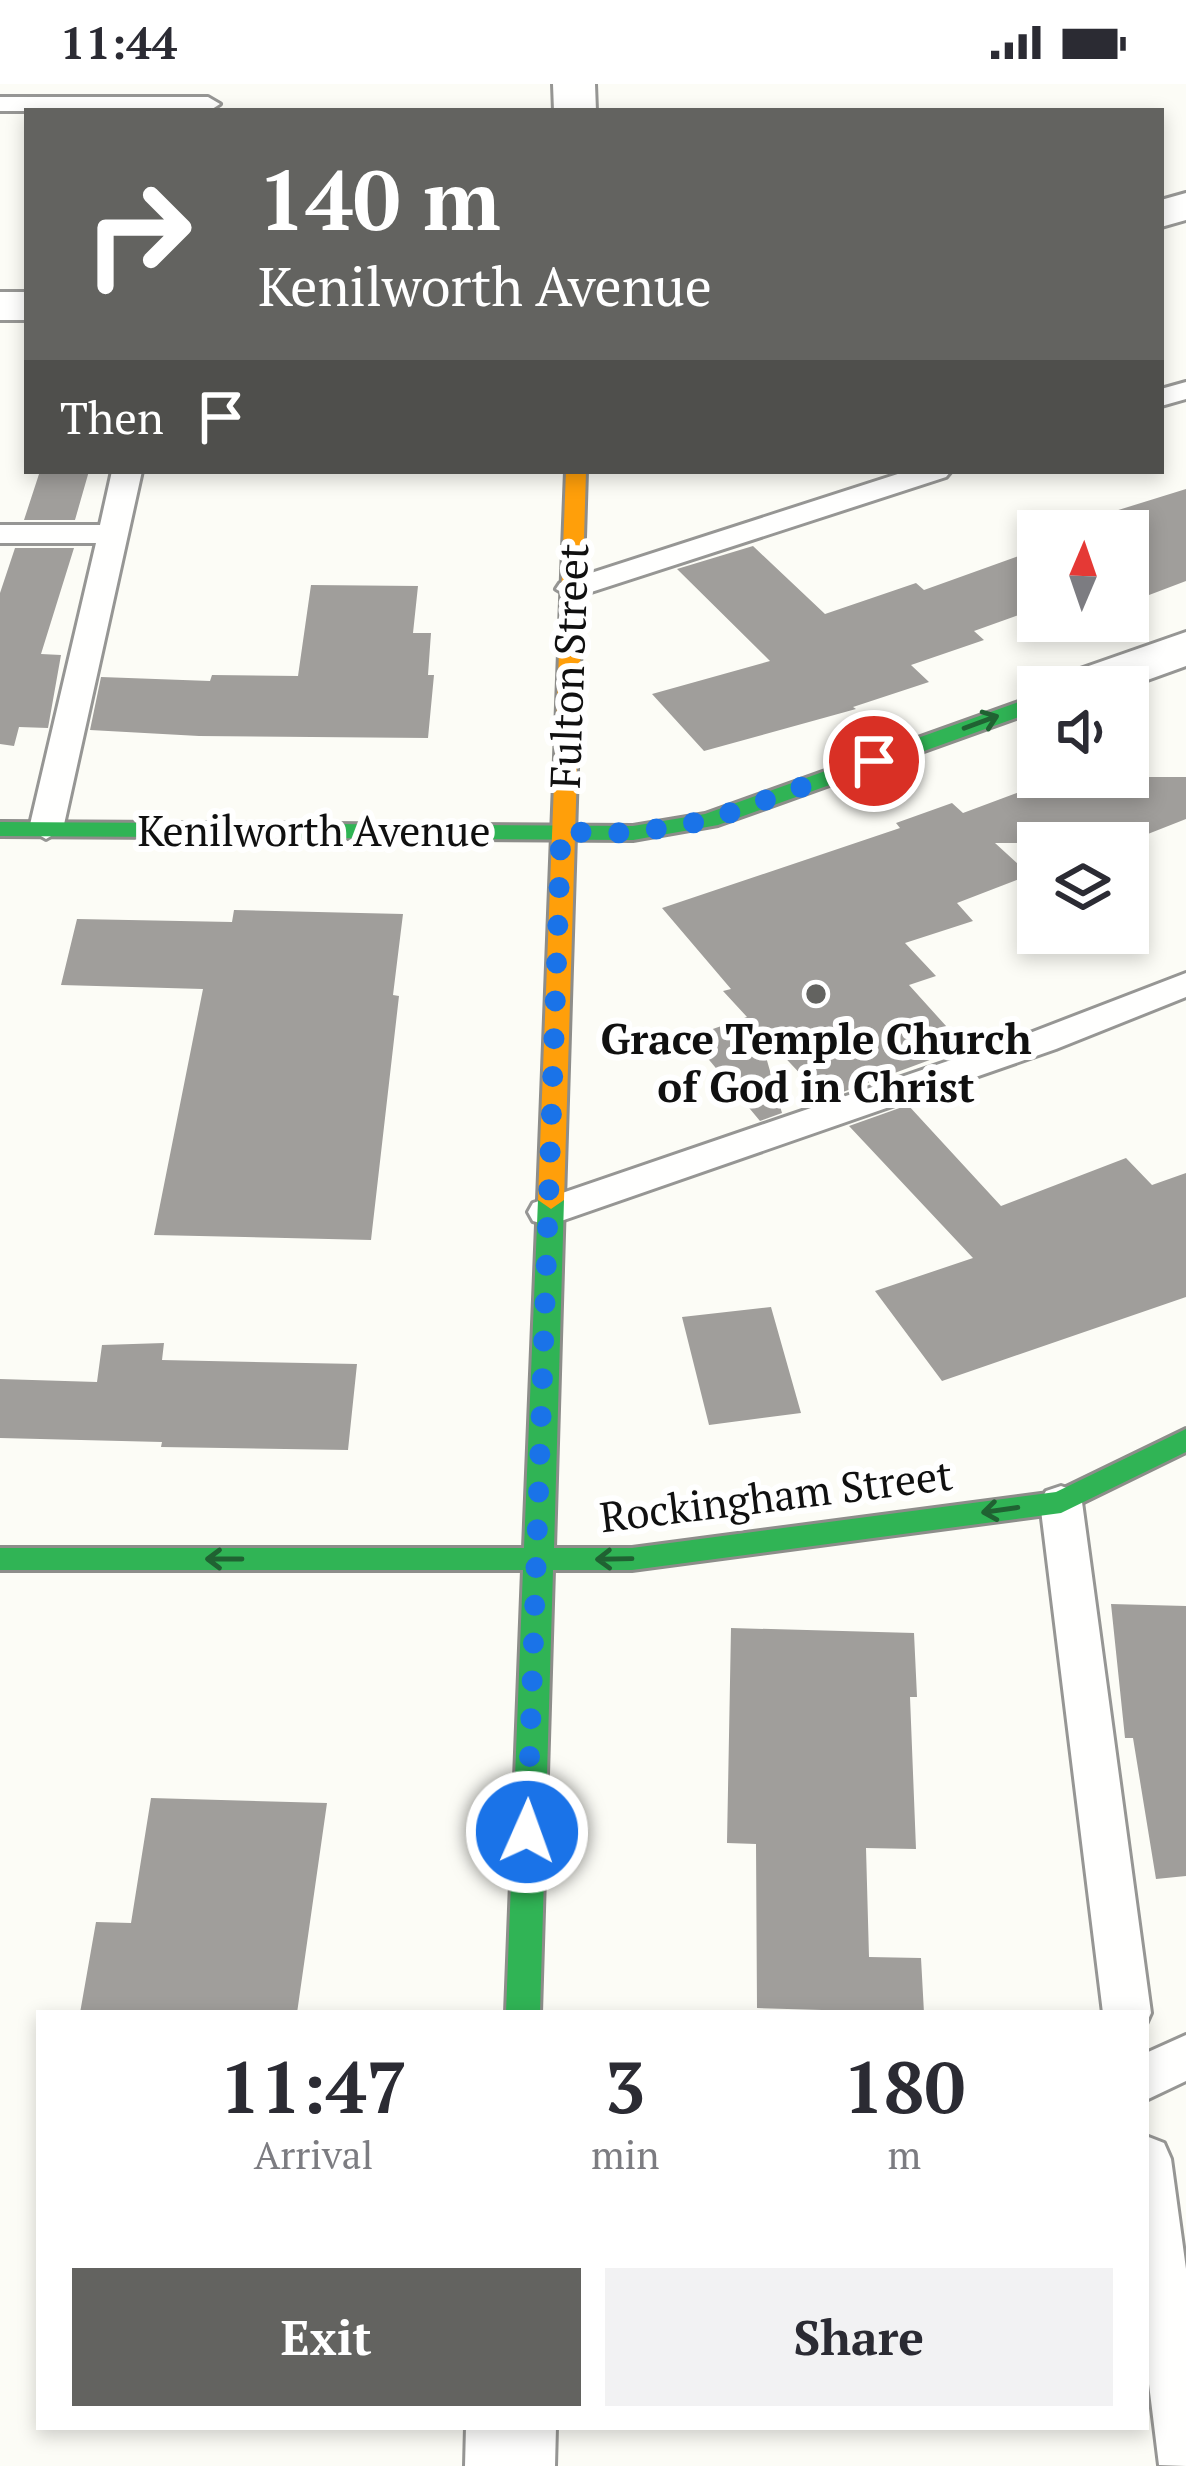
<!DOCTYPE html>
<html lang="en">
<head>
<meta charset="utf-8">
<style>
	body { margin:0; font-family:"PT Serif",serif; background:#f2f2f3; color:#2b2b33; height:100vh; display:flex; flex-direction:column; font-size:45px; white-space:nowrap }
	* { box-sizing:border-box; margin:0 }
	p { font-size:39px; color:#7c7c81 }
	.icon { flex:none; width:66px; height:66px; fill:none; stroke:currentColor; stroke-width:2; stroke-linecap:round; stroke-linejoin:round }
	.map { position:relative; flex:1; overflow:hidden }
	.sheet { position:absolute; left:36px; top:1926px; width:1113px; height:420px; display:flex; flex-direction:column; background:#fff; border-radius:0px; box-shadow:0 6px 18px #0003 }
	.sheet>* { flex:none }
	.hud { position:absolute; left:24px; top:24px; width:1140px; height:366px; border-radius:0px; box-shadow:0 6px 18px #0003; background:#636360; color:#fff; overflow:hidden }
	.needle { width:78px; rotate:2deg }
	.fabs { position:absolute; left:1017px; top:426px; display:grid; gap:24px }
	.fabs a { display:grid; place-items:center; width:132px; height:132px; border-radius:0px; background:#fff; box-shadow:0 6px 18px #0003; font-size:60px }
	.pin { position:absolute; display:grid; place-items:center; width:102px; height:102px; color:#fff; margin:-51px; border:6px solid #fff; border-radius:50%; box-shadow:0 3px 12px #0007 }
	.me { position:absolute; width:132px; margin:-66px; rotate:2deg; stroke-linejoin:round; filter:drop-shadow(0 0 9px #0008) }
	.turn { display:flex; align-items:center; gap:42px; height:252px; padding:0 36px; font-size:54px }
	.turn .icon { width:156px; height:156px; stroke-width:2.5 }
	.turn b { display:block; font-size:84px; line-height:102px }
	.then { display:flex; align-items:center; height:114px; padding:0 36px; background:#0003; gap:24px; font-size:45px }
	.eta { display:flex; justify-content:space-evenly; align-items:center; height:204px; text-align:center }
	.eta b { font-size:72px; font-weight:700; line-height:84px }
	.action { display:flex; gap:24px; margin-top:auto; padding:24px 36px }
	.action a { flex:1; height:138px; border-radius:0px; background:#636360; color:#fff; font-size:48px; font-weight:700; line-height:138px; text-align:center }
	.action a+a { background:#f2f2f3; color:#2b2b33 }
	.status { display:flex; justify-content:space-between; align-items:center; height:84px; padding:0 60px; background:#fff; direction:ltr }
	.status svg { height:33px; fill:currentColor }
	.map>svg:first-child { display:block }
	.building { fill:#a09e9b }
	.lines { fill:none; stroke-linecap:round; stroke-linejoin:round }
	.lane-casing { stroke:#969694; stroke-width:6 }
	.street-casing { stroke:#969694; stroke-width:6 }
	.fast-casing { stroke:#8d8d8a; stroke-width:6 }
	.slow-casing { stroke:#8d8d8a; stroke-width:6 }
	.lane { fill:#fffffe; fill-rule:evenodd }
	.street { fill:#fffffe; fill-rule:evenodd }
	.fast { fill:#30b455; fill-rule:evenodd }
	.slow { fill:#ff9f0a; fill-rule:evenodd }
	.oneway { stroke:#206232 }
	.route { stroke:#1a73e8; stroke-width:21; stroke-dasharray:0 37.8 }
	.poi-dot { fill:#636360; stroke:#fff; stroke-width:4.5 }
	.labels { text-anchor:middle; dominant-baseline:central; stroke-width:12; stroke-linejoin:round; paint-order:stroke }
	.street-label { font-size:42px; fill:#101010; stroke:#fff }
	.poi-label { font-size:42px; font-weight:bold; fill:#101010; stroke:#fff }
</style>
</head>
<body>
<div class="status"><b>11:44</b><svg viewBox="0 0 49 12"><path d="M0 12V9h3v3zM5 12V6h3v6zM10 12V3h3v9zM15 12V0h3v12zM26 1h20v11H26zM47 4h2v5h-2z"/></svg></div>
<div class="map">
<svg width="1186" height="2382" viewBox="0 0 1186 2382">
	<rect width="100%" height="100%" fill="#fcfcf6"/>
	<path class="building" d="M40 387H89L75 436H24Z
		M1186 405V497L1128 519V447H1087L1108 440 1099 432Z
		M753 462 825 530 916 499 924 506 1038 465V524L974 547 984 556 911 581 929 598 853 623 856 625 704 667 652 610 770 577 677 485Z
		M15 464H74L41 570 61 571 48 644 19 643 14 662 0 660V509Z
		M311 501 418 502 413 549H431L428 591H434L428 654 199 652 90 646 101 593 210 597 212 591 298 592Z
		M1060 693H1186V735L1125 759H995L1030 791 957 819 973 837 905 859 936 892 909 901 965 963 824 1015 758 945 782 1029 760 1037 690 953 747 933 723 907 731 905 662 824 900 744 896 739 952 719 963 729Z
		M234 826 403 830 393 911 399 912 371 1156 154 1151 203 905 61 901 77 835 232 838Z
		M908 1021 1001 1122 1126 1074 1152 1101 1186 1089V1213L942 1297 875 1207 973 1174 849 1042Z
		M771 1223 801 1329 709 1341 682 1233Z
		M164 1259 162 1276 357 1280 348 1366 161 1363 162 1358 0 1354V1295L97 1298 102 1261Z
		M1111 1520 1186 1522V1792L1156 1795 1133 1654H1125Z
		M731 1544 914 1549 917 1613H910L916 1765 866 1764 869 1873 921 1874 924 1929 757 1924 756 1760 727 1759Z
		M151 1714 327 1719 297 1929H80L96 1838 131 1839Z"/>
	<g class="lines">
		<g class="lane-casing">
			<path id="lane" d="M0 13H208L220 20 209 27H0Z
				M1186 298V315L1161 322V305Z
				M112 387H142L63 745 46 755 29 745 96 459H0V441H100Z
				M907 387H951L946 393 582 511 571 514 556 505 560 499Z
				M1186 889V913L1056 965 561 1137 547 1141 533 1137 528 1128 533 1119 1030 949Z
				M1061 1402 1076 1407 1082 1418 1151 1929 1146 1940V1929H1103L1040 1418 1046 1407Z
				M1186 1951V1997L1146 2016V1969Z
				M1146 2052 1164 2059 1171 2075 1186 2185V2382L1159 2381 1146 2276Z"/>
		</g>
		<g class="street-casing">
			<path id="street" d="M553 0H595L596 27H554Z
				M1186 109V136L1161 143V116Z
				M0 208H27V236H0Z
				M1186 548V582L1128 603H1052L1060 592Z
				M466 2343H556L555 2382H465Z"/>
		</g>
		<g class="fast-casing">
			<path id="fast" d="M1038 611V626L718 741 633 756 0 752V738L633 742 705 730Z
				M551 1107 564 1116 554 1464H632L1056 1408 1186 1345V1368L1061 1429 632 1486H553L540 1929H506L523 1486H0V1464H524L538 1116Z"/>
		</g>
		<g class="slow-casing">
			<path id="slow" d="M566 387H586L564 1116 551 1125 538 1116Z"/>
		</g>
		<use href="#lane" class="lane"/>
		<use href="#street" class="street"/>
		<use href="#fast" class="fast"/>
		<use href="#slow" class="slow"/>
	</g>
	<defs><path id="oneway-shaft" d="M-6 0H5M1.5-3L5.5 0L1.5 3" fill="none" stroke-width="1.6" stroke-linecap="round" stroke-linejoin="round" transform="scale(3)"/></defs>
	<g class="oneway">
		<use href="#oneway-shaft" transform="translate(981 638) rotate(-20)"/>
		<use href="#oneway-shaft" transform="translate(1000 1426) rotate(172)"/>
		<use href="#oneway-shaft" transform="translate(224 1475) rotate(-180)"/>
		<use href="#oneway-shaft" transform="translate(614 1475) rotate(179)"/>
	</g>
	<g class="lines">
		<path class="route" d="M527 1748 561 748 633 749 710 736 874 677"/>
	</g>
	<circle class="poi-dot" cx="816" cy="910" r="12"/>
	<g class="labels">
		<g class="street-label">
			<text transform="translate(568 582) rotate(-88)">Fulton Street</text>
			<text x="314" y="746">Kenilworth Avenue</text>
			<text transform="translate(776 1411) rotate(-7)">Rockingham Street</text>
		</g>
		<g class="poi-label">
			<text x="816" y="954">Grace Temple Church<tspan x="816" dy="48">of God in Christ</tspan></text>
		</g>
	</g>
</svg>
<div class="fabs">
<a><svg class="needle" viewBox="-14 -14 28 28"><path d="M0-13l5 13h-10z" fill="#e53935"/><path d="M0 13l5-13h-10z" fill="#7c7c81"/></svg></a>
<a><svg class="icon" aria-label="sound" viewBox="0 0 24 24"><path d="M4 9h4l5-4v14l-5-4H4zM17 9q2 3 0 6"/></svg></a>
<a><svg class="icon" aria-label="layers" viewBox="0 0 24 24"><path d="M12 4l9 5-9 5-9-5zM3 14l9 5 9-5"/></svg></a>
</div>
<div class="pin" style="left:874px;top:677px;background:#d93025"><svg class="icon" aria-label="arrive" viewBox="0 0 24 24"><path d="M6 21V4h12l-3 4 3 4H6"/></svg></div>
<svg class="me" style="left:527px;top:1748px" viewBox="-20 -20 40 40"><circle r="17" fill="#1a73e8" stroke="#fff" stroke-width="3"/><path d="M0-11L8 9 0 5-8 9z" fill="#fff"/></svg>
<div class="hud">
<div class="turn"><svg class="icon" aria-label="right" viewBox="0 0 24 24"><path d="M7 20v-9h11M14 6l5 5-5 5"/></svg><div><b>140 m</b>Kenilworth Avenue</div></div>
<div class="then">Then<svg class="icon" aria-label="arrive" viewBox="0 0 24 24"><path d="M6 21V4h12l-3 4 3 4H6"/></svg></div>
</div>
<section class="sheet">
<div class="eta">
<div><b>11:47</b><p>Arrival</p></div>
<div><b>3</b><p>min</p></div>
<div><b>180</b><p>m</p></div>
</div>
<div class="action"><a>Exit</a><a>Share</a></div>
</section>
</div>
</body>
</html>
